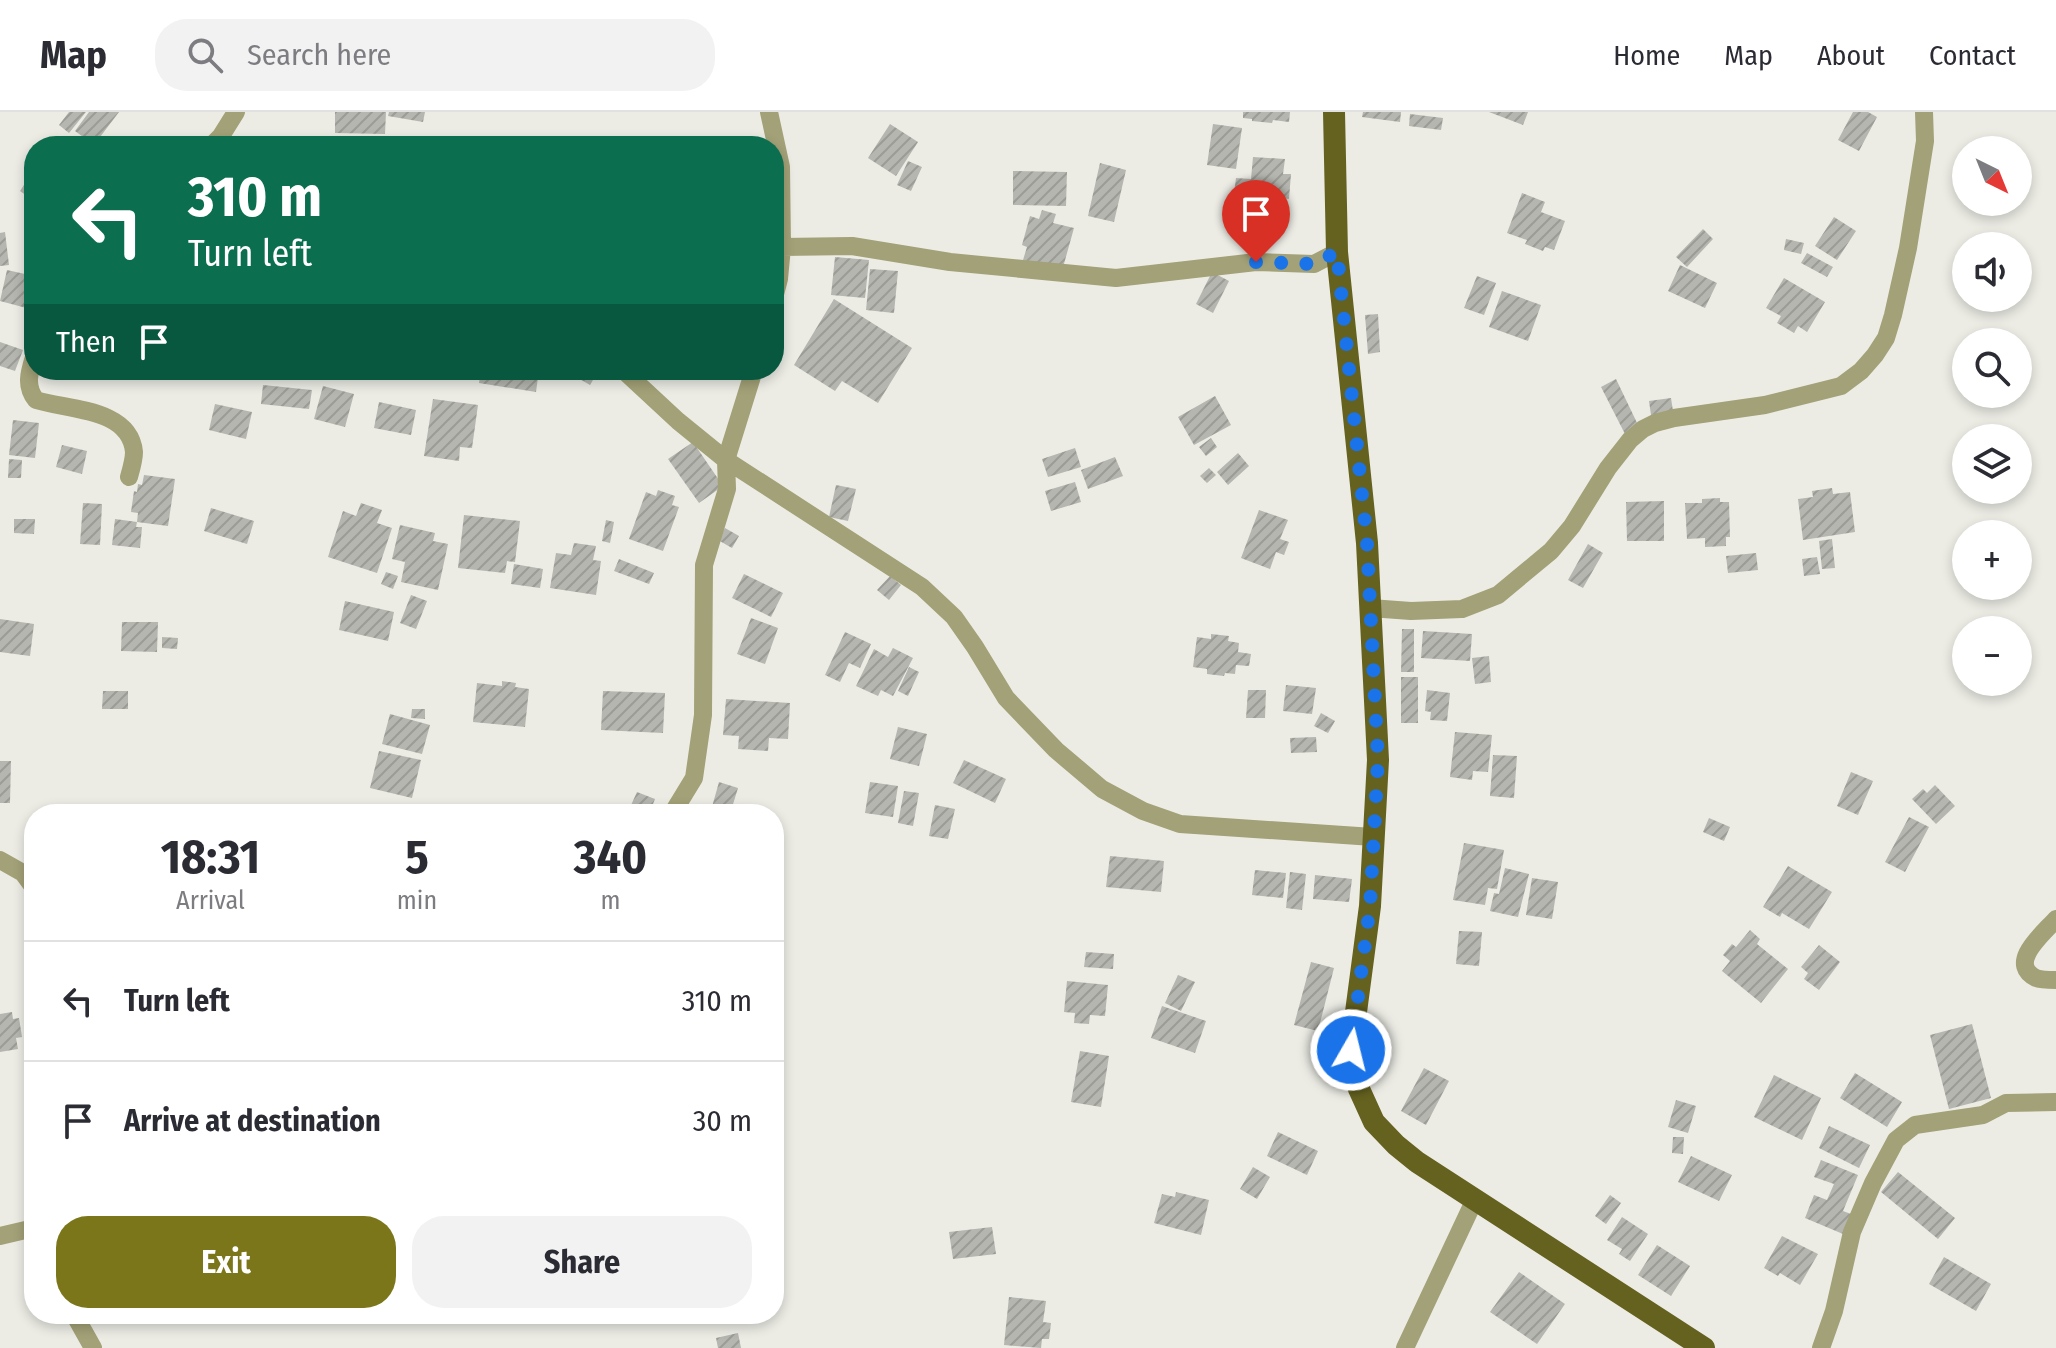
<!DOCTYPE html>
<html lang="en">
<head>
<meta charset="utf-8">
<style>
	body { margin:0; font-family:"Fira Sans Condensed",sans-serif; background:#f2f2f3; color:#2b2b33; height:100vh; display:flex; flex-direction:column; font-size:30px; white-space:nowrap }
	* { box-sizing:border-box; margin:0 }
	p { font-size:26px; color:#7c7c81 }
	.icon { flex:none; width:44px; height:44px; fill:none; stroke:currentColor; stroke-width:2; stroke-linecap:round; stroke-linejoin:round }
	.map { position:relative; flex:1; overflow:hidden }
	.details { position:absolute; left:24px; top:692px; width:760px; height:520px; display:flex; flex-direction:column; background:#fff; border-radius:32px; box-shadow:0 4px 12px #0003 }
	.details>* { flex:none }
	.banner { position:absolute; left:24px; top:24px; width:760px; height:244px; border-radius:32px; box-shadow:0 4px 12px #0003; background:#0b6e4f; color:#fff; overflow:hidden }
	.needle { width:52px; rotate:137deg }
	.fabs { position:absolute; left:1952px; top:24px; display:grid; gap:16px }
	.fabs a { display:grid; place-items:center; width:80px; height:80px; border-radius:50%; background:#fff; box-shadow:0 4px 12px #0003; font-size:40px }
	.pin { position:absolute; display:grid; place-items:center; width:68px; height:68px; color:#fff; margin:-82px -34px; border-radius:50% 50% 50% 0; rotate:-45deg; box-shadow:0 0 8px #0007 }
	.pin .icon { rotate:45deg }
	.me { position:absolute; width:88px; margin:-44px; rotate:8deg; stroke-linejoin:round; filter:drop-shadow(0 0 6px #0008) }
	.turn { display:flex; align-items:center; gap:28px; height:168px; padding:0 32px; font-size:36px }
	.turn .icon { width:104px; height:104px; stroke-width:2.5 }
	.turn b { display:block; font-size:56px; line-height:68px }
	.then { display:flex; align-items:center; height:76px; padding:0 32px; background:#0003; gap:16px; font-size:30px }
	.eta { display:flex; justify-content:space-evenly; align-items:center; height:136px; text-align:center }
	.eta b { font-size:48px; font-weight:700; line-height:56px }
	.cta { display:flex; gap:16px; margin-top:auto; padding:16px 32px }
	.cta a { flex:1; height:92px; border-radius:32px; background:#7b761a; color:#fff; font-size:32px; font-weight:700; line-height:92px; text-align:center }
	.cta a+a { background:#f2f2f3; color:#2b2b33 }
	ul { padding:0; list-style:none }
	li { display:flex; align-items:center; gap:24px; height:120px; padding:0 32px; border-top:2px solid #e1e1e2 }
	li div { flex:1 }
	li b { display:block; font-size:30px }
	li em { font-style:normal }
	header { display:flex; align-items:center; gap:48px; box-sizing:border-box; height:112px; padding:0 40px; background:#fff; border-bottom:2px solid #e1e1e2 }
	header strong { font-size:38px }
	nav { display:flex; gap:44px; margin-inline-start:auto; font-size:28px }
	.search { width:560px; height:72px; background:#f2f2f3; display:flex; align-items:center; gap:20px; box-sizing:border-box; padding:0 28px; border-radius:32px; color:#7c7c81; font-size:30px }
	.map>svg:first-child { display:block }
	.building { fill:url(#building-hatch) }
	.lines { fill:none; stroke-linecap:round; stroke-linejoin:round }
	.minor { stroke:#a2a177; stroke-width:18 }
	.major { stroke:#65621f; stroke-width:22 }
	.route { stroke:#1a73e8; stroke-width:14; stroke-dasharray:0 25.2 }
</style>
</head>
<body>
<header>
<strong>Map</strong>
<div class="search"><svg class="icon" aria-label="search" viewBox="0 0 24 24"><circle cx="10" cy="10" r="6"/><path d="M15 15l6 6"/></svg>Search here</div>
<nav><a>Home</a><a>Map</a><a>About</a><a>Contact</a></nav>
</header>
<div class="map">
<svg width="2056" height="1236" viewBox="0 0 2056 1236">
	<defs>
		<pattern id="building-hatch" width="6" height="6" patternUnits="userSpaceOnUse" patternTransform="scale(2)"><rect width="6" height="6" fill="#b6b6b0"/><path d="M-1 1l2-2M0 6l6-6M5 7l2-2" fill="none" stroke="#9c9c96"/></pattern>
	</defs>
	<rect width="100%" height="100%" fill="#ecece5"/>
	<path class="building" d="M69 0H86L69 21 59 13Z
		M89 0H119L94 33 75 19Z
		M335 0H386L385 22 335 21Z
		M389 0H425L423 10 388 4Z
		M1243 0H1290L1289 10 1273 8 1272 11 1252 9V7L1243 6Z
		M1363 0H1401L1400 10 1362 5Z
		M1489 0H1528L1523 13Z
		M1853 0H1868L1877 5 1859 39 1838 28Z
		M1410 2 1443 6 1441 18 1409 14Z
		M890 12 918 30 896 64 868 46Z
		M1213 12 1242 16 1236 57 1207 53Z
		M1253 45 1285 47 1283 62H1291L1289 87 1281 86 1280 102 1232 98 1236 66 1251 67Z
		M908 49 922 55 911 79 897 73Z
		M1100 51 1126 58 1114 110 1088 104Z
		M34 58V89L20 79Z
		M1013 59 1067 60 1066 94 1013 93Z
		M1522 81 1545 90 1541 100 1565 109 1554 138 1545 135 1543 139 1525 132 1527 128 1507 121Z
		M1042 98 1056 102 1053 111 1074 116 1062 159 1023 148 1027 135 1022 133 1030 104 1039 107Z
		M1834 105 1856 119 1837 148 1815 134Z
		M1703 117 1713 127 1687 155 1676 145Z
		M5 120 9 153 0 154V121Z
		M1786 127 1804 131 1801 142 1784 138Z
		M1807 141 1833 155 1827 165 1801 151Z
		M835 145 869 148 865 186 831 183Z
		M1680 153 1717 171 1705 196 1668 179Z
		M870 157 898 159 894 201 866 198Z
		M7 158 34 164V198L0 189Z
		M1212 160 1229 169 1213 201 1196 192Z
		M1477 164 1496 171 1484 203 1464 196Z
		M1784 166 1825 190 1807 220 1798 214 1794 221 1777 211 1781 204 1766 196Z
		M1502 179 1541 193 1528 229 1489 215Z
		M834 187 912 236 878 291 842 269 835 279 794 253Z
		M1378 202 1380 240 1368 242 1365 203Z
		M0 230 23 238 15 259 0 254Z
		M481 258H539L536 280 479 271Z
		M564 258H599L590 273Z
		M1616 267 1639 315 1625 322 1601 275Z
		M263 273 312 278 309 297 261 292Z
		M323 274 354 282 345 315 314 307Z
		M1215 284 1231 313 1194 333 1178 305Z
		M1671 286 1673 299 1651 303 1649 289Z
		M433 287 478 293 472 336 460 335 459 349 424 344Z
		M379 290 416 298 411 323 374 316Z
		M215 292 252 300 246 327 209 318Z
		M13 308 39 311 35 346 9 343Z
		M1211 326 1217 335 1206 344 1199 335Z
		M693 330 723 374 699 391 668 347Z
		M62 333 87 339 82 362 56 355Z
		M1075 336 1081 355 1048 365 1042 347Z
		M1238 341 1249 354 1228 373 1217 360Z
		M1115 345 1123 364 1088 377 1081 358Z
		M9 347 22 348 21 366H8Z
		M1209 356 1216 363 1207 371 1200 364Z
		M144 363 175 367 168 414 137 410 138 401 131 400 134 379 137 380 138 372 142 373Z
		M1075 370 1081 390 1051 399 1045 379Z
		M836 373 856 377 848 409 829 405Z
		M1832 376 1833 382 1850 380 1855 420 1803 428 1798 387 1813 385 1812 379Z
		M658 378 675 384 672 393 679 395 663 439 629 427 646 380 656 384Z
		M1720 386V390H1729L1730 425H1726V434L1705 435V426L1687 427 1685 391H1702V387Z
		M1664 389V429H1627L1626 390Z
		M83 391 102 392 100 433 80 432Z
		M361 391 382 398 377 411 392 416 377 461 328 445 343 399 356 404Z
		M211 396 254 409 247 432 204 419Z
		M1259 398 1288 408 1280 427 1289 430 1284 443 1276 440 1270 457 1241 446Z
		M464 403 520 409 515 450 507 449 505 461 458 456Z
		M14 407H35L34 422 14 421Z
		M115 407 137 410 136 415H142L140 436 112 433Z
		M606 408 614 410 610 431 602 429Z
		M400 413 435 421 433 429 448 432 438 478 401 470 405 450 392 447Z
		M725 416 739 424 732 436 718 428Z
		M1832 427 1835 456 1822 457 1819 429Z
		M574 431 596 434 593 448 601 449 596 483 550 476 556 441 571 443Z
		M1588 432 1603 441 1583 476 1568 468Z
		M1756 441 1758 458 1728 461 1726 444Z
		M1817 445 1820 462 1804 464 1802 447Z
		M619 447 654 461 649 472 614 459Z
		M514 452 543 457 540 476 511 472Z
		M386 460 398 464 393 477 381 472Z
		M744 462 783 481 771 505 732 486Z
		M890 464 901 473 889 488 877 478Z
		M411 483 427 489 416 517 400 511Z
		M345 489 394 500 388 529 339 518Z
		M751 506 778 516 765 552 737 542Z
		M0 507 34 512 30 544 0 540Z
		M122 510H158L157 540 121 539Z
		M1402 517H1414V560H1401Z
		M1423 519 1472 522 1470 549 1421 546Z
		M845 520 871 532 860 556 849 551 840 570 825 563Z
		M1211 522 1229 524 1228 529 1239 531 1238 540 1251 542 1249 554 1236 553 1235 562 1225 561 1224 564 1207 562V557L1193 555 1197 525 1211 527Z
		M162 525 178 526 177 537 162 536Z
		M893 536 913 546 893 584 881 578 878 584 856 574 874 537 888 545Z
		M1489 544 1491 570 1475 572 1472 546Z
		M909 555 919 560 908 584 898 579Z
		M1401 565H1418V611H1401Z
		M502 569 516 571 515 575 529 577 525 615 473 610 477 571 502 574Z
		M1286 573 1316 576 1312 602 1283 599Z
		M1248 578H1266L1265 606H1246Z
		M1427 578 1450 581 1447 609 1430 608 1431 600 1425 599Z
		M103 579H128V597H102Z
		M603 579 665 581 663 621 601 618Z
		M726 587 790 591 788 627 769 626 768 639 738 637 739 624 723 623Z
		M412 597H425V607L411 606Z
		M1321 601 1335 609 1328 621 1314 614Z
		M390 602 430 613 422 642 382 632Z
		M898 615 927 622 919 654 890 647Z
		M1455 620 1492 623 1488 660 1473 659 1472 668 1450 665Z
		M1316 625 1317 640 1291 641 1290 626Z
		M379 639 421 648 412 686 370 676Z
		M1493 643 1517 644 1514 686 1490 684Z
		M964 648 1006 667 995 691 953 671Z
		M0 649H11L10 691H0Z
		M1851 660 1873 669 1858 703 1837 694Z
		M719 670 738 676 730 702H710Z
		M870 670 898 674 893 705 865 701Z
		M1935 673 1955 694 1936 712 1912 687 1923 677 1927 681Z
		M904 679 919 681 913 714 898 711Z
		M637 680 655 687 649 702H627Z
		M935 693 955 697 948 727 929 724Z
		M1909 705 1929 715 1905 760 1885 750Z
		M1709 706 1730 715 1724 729 1703 720Z
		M1464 731 1504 738 1497 777 1488 776 1485 793 1453 788Z
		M1110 744 1164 749 1161 780 1106 775Z
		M1788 754 1832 780 1809 817 1782 801 1780 805 1763 795Z
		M1505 756 1529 762 1518 805 1490 799 1494 781 1499 782Z
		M1255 758 1286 761 1283 786 1252 783Z
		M1290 760 1306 762 1302 798 1286 796Z
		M1315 763 1352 767 1349 790 1313 787Z
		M1532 766 1558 770 1552 807 1526 803Z
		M1750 818 1760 827 1757 832 1788 857 1761 891 1722 859 1730 849 1723 843 1732 832 1736 835Z
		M1459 819 1482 820 1479 854 1456 852Z
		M1819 833 1840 850 1819 878 1804 867 1808 861 1801 855Z
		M1086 840 1114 842 1113 857 1084 855Z
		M1311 850 1334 856 1318 919 1294 913Z
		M1178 863 1195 870 1181 899 1165 891Z
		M1067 869 1108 873 1105 904 1090 903 1089 912 1074 911 1075 901 1064 900Z
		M1162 894 1206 909 1195 941 1151 926Z
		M12 900 13 907 19 906 22 925 16 926 18 937 0 940V902Z
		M1972 912 1991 986 1949 997 1930 923Z
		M1080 939 1109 944 1101 995 1071 990Z
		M1424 956 1449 969 1426 1013 1401 999Z
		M1855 961 1902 990 1887 1015 1840 986Z
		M1774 963 1821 986 1802 1028 1754 1005Z
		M1676 988 1696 994 1688 1021 1668 1015Z
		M1829 1014 1870 1033 1859 1056 1819 1036Z
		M1278 1020 1318 1039 1307 1063 1267 1044Z
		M1673 1025H1684L1683 1042 1672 1041Z
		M1691 1044 1732 1063 1719 1089 1678 1070Z
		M1821 1048 1858 1063 1843 1099 1851 1102 1843 1122 1805 1106 1814 1083 1827 1088 1834 1072 1814 1065Z
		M1253 1055 1270 1065 1257 1087 1240 1077Z
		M1898 1060 1955 1106 1938 1127 1881 1080Z
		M1176 1080 1209 1088 1201 1123 1154 1111 1162 1082 1175 1085Z
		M1610 1083 1621 1091 1606 1112 1595 1104Z
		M1622 1105 1648 1122 1630 1149 1619 1142 1622 1137 1607 1128Z
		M992 1115 996 1142 953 1147 949 1120Z
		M1782 1124 1818 1142 1800 1173 1780 1161 1778 1164 1764 1156Z
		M1657 1133 1690 1154 1671 1184 1638 1163Z
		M1944 1145 1991 1172 1976 1199 1929 1172Z
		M1519 1160 1565 1192 1537 1232 1490 1200Z
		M1009 1185 1046 1189 1043 1210 1051 1211 1049 1227H1042L1041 1236 1004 1233Z
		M738 1221 741 1236H718L716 1226Z"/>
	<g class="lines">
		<path class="minor" d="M769 0 781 55 782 135 779 167 774 186
			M211 34 221 24 236 0
			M782 135 852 134 950 150 1116 166 1256 150 1314 152 1337 140
			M34 245C29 261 25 274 36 288 68 298 130 296 134 340 134 348 131 358 129 365
			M623 258 678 309 726 348 922 475 954 505 975 535 1006 586 1056 638 1102 677 1143 699 1180 712 1373 725
			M1370 496 1411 499 1462 497 1498 483 1551 439 1572 414 1608 356 1630 328 1643 317 1655 311 1674 306 1765 293 1841 274 1861 259 1875 243 1886 226 1893 203 1908 136 1925 29 1924 0
			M672 702 694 666 703 603 704 453 727 377 726 348 754 258
			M0 748 23 761 34 776
			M2056 807C2045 820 2006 851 2036 866 2041 868 2050 868 2056 868
			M0 1124 34 1116
			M74 1202 93 1236
			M1405 1236 1475 1087
			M1821 1236 1834 1199 1852 1120 1873 1071 1896 1028 1915 1013 1983 1003 2006 991 2056 990"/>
		<path class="major" d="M1334 0 1337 140 1367 431 1378 648 1370 794 1351 938 1359 977 1374 1010 1396 1033 1417 1050 1704 1236"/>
	</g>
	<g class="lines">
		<path class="route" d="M1256 150 1314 152 1337 140 1367 431 1378 648 1370 794 1351 938"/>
	</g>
</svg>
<div class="fabs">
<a><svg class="needle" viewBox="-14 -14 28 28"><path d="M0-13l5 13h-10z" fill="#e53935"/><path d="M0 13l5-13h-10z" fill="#7c7c81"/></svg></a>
<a><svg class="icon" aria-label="sound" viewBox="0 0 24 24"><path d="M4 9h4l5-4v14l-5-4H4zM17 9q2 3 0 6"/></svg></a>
<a><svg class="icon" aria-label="search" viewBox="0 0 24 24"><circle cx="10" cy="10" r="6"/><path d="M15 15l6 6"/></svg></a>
<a><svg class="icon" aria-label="layers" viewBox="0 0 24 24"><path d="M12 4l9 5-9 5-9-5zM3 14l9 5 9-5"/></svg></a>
<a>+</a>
<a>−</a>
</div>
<div class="pin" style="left:1256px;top:150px;background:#d93025"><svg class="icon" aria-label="arrive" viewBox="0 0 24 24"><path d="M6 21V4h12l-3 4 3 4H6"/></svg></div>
<svg class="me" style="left:1351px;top:938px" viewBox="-20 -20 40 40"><circle r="17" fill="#1a73e8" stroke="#fff" stroke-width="3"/><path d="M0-11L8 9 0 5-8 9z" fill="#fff"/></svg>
<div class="banner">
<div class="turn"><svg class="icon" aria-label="left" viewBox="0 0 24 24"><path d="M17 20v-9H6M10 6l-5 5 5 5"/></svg><div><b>310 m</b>Turn left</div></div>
<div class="then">Then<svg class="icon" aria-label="arrive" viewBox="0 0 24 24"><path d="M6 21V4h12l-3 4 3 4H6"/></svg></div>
</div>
<section class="details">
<div class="eta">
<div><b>18:31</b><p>Arrival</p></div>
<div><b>5</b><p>min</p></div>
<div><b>340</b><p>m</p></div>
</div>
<ul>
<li><svg class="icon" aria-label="left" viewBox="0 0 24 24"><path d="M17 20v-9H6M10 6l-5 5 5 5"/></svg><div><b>Turn left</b></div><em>310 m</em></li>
<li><svg class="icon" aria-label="arrive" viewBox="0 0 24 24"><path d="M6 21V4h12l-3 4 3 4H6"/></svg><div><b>Arrive at destination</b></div><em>30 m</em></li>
</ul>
<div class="cta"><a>Exit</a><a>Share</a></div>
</section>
</div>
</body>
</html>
